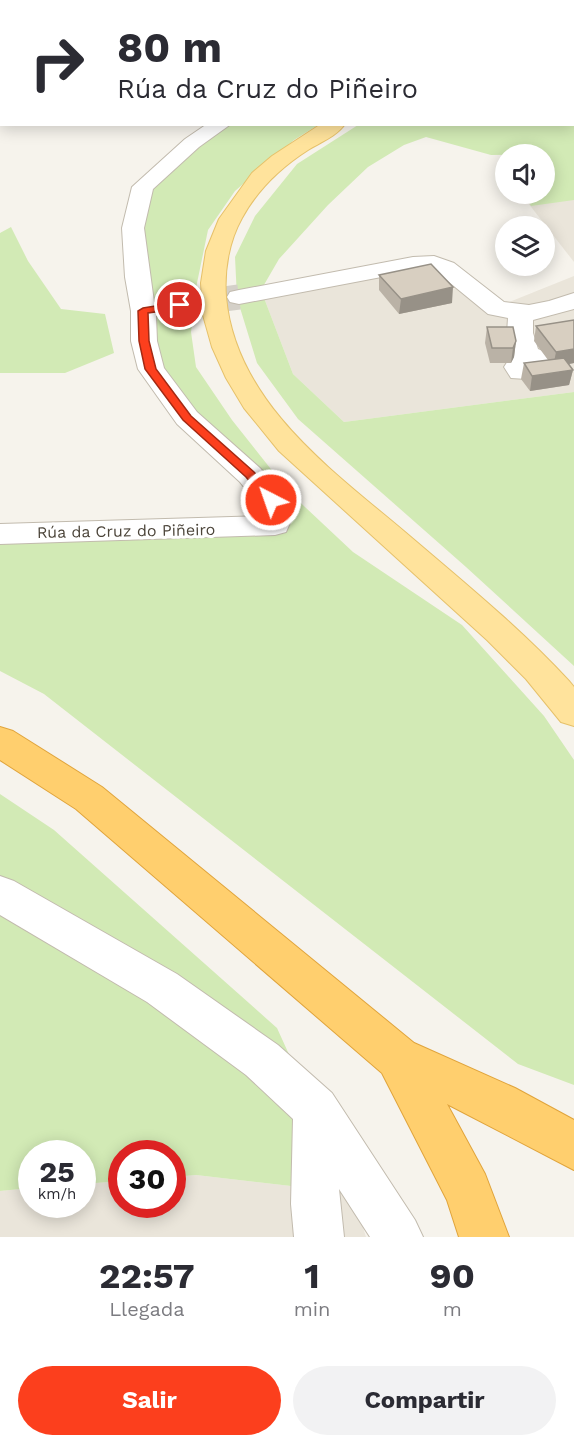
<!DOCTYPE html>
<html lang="es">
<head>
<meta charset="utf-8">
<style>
	body { margin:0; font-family:"Work Sans",sans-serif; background:#f2f2f3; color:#2b2b33; height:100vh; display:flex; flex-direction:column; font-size:22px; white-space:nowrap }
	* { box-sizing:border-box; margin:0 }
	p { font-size:20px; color:#7c7c81 }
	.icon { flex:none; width:33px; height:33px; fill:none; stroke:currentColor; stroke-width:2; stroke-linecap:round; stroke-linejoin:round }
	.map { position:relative; height:1237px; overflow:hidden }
	.sheet { display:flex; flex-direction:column; background:#fff; flex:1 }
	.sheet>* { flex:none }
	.banner { position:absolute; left:0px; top:0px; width:574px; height:126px; box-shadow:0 3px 15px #0003; background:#fff; color:#2b2b33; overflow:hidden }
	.controls { position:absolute; left:495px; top:144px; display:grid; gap:12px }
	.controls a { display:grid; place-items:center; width:60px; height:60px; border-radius:50%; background:#fff; box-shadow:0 3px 15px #0003; font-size:30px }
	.speed { position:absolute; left:18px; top:1140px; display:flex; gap:12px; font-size:30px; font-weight:700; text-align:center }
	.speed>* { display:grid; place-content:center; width:78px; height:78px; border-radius:50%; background:#fff; box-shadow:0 3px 15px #0003; line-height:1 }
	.speed small { font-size:15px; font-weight:400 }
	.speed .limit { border:9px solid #d22; background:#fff; color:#111 }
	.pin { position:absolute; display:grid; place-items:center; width:51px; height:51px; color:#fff; margin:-26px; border:3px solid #fff; border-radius:50%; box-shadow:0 2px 6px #0007 }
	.me { position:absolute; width:66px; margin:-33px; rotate:319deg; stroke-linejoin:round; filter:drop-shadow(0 0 4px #0008) }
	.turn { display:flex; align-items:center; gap:21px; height:126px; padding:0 18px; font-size:27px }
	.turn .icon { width:78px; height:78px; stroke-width:2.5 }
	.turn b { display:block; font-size:42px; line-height:51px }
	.eta { display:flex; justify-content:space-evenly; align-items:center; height:102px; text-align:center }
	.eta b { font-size:36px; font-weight:700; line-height:42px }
	.cta { display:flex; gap:12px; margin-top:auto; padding:12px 18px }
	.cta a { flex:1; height:69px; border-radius:36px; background:#fc3f1d; color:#fff; font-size:24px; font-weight:700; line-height:69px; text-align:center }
	.cta a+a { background:#f2f2f3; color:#2b2b33 }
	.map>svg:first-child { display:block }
	.residential { fill:#eae5da }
	.green { fill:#d2eab5 }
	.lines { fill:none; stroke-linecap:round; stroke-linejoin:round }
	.minor-tunnel { stroke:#d4d0c8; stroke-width:25; stroke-dasharray:25 13; stroke-linecap:butt }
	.minor-casing { stroke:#c2bbae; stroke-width:2 }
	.major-casing { stroke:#e6c16a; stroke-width:2 }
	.highway-casing { stroke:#e0a43c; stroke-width:2 }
	.minor { fill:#fff; fill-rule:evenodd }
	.major { fill:#ffe39c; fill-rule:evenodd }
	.highway { fill:#ffcf6e; fill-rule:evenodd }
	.wall { fill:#bab2a6 }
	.shaded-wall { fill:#979187 }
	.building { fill:#d8cfc1; stroke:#979187; stroke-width:1.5 }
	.route { fill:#fc3f1d; stroke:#a42913; stroke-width:1.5 }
	.labels { text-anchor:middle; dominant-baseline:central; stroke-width:6; stroke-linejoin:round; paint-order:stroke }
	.street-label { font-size:16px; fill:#4b4439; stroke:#fff }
</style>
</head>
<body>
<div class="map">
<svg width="574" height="1237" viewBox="0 0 574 1237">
	<rect width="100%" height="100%" fill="#f6f3ec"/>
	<path class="residential" d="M574 157V262L521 194H544Z
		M431 266 507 303 574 276V392L344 422 293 374 261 290Z
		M196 1175 352 1193 366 1237H0V1191L31 1188 32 1204H82L83 1184 121 1181 122 1204H172L173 1177Z"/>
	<path class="green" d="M0 0H201L203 1 2 2 0 72Z
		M436 0H574V200L531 206 525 194H544V154L491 155 426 137 404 145 368 167 328 205 279 259 261 290 293 374 344 422 574 392V666L466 567 298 419 257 363 237 298 235 257 255 216 297 164 358 125 573 124V2Z
		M224 125H318L294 140 235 191 208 230 197 283 191 332 196 367 232 420 289 492 353 552 462 625 544 716 574 760V1085L518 1064 44 694 0 671V534L275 524 151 369 142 190Z
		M11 227 28 261 61 309 105 314 114 353 65 373H0V233Z
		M0 794 54 830 277 1028 352 1193 196 1175 173 1177 172 1154H122L121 1181 83 1184 82 1154H32L31 1188 0 1191Z"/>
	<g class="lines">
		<path class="minor-tunnel" d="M180 305 239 297"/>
		<g class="minor-casing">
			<path id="minor" d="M203 0H220L221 2H204Z
				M439 0H459L460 2H440Z
				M482 0H503L481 2Z
				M573 33H574V43H573Z
				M207 124H231L199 147 153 189 144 228 154 302 180 298 189 300 192 305 189 310 156 316 157 341 164 368 197 412 260 468 282 493 293 516 286 532 275 535 0 544V524L263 516 257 503 240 482 177 424 138 369 131 341V311L125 277 122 228 132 187 185 139Z
				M434 256 454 263 504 302 529 305 549 301 574 293V309L533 320V333L538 349 547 353 556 366 551 378 542 380 511 378 504 367 513 353 507 333 508 318 488 314 438 273 431 270 413 271 239 304 230 302 227 297 230 292 239 290 413 257Z
				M0 876 14 881 177 974 278 1045 332 1093 415 1220 423 1237H370L339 1189 344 1237H294L291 1204 293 1119 246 1075 147 1002 0 915Z"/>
		</g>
		<g class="major-casing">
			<path id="major" d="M560 0H574V4L573 2H559Z
				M321 124H345C337 136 319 143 308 150 280 168 258 189 242 218 229 241 224 270 226 297 236 405 336 473 412 538 466 584 521 629 569 681L574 687V726L561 722 526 679 487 640 279 451 244 408 226 378 212 347 203 315 201 283 206 251 219 219 252 173 272 156Z"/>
		</g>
		<g class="highway-casing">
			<path id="highway" d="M0 727 13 731 102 787 414 1043 515 1088 574 1120V1170L447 1104 485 1174 509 1237H459L447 1200 382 1073 76 809 0 760Z"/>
		</g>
		<use href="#minor" class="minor"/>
		<use href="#major" class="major"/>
		<use href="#highway" class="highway"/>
	</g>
	<path class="wall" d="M291 0H348V2H293Z
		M379 275 452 303 399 314 379 290Z
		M574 320V363L569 364 573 370 569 385 530 391 521 379 524 363 548 360 534 341 536 326Z
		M487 327 516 341 514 357 511 363H490L485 343Z"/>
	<path class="shaded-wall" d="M319 0H348V2H315Z
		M453 287 452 303 399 314 401 299Z
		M516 341 514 357 511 363 513 348Z
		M574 349V363L553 367 556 352Z
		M573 370 569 385 530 391 532 376Z"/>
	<path class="building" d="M249 0H255L259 2H243Z
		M300 0H319L315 2H302Z
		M532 152 534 154H514L513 153Z
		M431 264 453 287 401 299 379 275Z
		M574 320V349L556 352 536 326Z
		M487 327H513L516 341 513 348H492Z
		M564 358 573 370 532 376 524 363Z"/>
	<path class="route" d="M180 302 185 305 184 308 148 313 149 341 156 369 191 416 254 472 276 497 278 500 276 503H267L246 477 183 420 145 369 139 341 138 311 143 308Z"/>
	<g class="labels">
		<g class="street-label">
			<text transform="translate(126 531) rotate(-1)">Rúa da Cruz do Piñeiro</text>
		</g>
	</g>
</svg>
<div class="controls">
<a><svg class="icon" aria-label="sound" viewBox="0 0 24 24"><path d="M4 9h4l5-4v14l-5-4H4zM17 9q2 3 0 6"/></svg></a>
<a><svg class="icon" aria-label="layers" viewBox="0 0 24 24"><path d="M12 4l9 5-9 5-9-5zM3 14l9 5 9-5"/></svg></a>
</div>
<div class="speed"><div>25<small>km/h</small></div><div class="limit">30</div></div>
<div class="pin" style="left:180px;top:305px;background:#d93025"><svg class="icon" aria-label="arrive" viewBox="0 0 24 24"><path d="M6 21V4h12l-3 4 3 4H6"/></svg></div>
<svg class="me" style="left:271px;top:500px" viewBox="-20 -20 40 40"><circle r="17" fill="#fc3f1d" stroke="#fff" stroke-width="3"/><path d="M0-11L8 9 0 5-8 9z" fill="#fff"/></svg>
<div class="banner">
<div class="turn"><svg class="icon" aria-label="right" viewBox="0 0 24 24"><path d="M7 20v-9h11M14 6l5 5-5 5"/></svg><div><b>80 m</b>Rúa da Cruz do Piñeiro</div></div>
</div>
</div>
<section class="sheet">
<div class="eta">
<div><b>22:57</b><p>Llegada</p></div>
<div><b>1</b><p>min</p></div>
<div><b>90</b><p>m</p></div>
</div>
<div class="cta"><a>Salir</a><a>Compartir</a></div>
</section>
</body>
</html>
